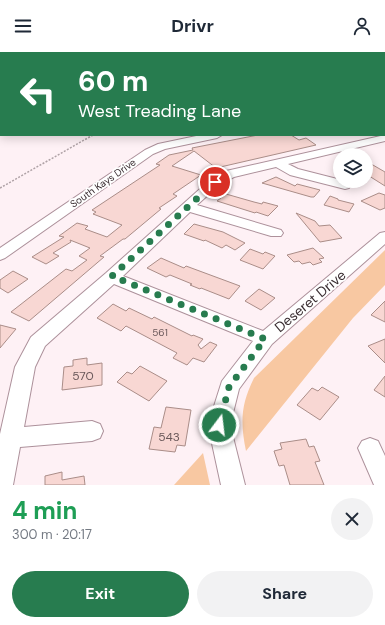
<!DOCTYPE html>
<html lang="en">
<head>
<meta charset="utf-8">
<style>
	body { margin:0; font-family:"DM Sans",sans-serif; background:#f2f2f3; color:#1f2937; height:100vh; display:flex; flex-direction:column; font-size:15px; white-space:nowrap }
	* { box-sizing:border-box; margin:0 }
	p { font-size:13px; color:#747a83 }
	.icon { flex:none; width:22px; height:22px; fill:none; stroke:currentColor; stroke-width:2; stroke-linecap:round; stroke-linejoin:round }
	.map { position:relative; height:433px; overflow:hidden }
	.drawer { display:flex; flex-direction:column; background:#fff; flex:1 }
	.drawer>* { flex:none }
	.guide { position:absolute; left:0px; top:0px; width:385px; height:84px; box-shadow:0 2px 10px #0003; background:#277c4f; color:#fff; overflow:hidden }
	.fabs { position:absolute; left:333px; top:96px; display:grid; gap:8px }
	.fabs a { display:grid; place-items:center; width:40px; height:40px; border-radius:50%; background:#fff; box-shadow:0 2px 10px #0003; font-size:20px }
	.pin { position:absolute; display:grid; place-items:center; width:34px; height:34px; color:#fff; margin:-17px; border:2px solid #fff; border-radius:50%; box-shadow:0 1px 4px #0007 }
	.me { position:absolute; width:44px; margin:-22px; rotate:15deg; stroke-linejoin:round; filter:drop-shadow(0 0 3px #0008) }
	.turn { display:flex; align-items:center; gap:14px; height:84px; padding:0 12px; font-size:18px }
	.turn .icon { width:52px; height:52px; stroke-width:2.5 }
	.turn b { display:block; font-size:28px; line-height:34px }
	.round { display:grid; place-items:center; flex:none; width:42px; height:42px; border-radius:21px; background:#f2f2f3 }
	.overview { display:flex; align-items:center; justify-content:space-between; height:68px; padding:0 12px }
	h1 { font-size:24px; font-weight:700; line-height:30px; color:#1e9e55 }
	.primary-button { display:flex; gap:8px; margin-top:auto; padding:8px 12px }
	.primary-button a { flex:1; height:46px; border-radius:24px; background:#277c4f; color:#fff; font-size:16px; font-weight:700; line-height:46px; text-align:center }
	.primary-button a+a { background:#f2f2f3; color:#1f2937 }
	header { display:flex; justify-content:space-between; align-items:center; height:52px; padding:0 12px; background:#fff; font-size:18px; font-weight:700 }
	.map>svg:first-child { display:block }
	.green { fill:#f8c8a2 }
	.building { fill:#f8d7d3; stroke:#aa8d88 }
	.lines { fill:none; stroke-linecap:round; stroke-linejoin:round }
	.minor-casing { stroke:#ad919b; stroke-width:2 }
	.major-casing { stroke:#ad919b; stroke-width:2 }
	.path-far1 { stroke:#afa2a6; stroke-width:1; stroke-dasharray:1.5 1; stroke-linecap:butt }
	.path { stroke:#afa2a6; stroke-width:1.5; stroke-dasharray:2 1.5; stroke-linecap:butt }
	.minor { fill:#fff; fill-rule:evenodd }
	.major { fill:#fff; fill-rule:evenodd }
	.route { stroke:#277c4f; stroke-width:7; stroke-dasharray:0 12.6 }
	.labels { text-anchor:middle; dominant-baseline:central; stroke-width:3.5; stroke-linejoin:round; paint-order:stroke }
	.far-street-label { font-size:10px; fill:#3a2e32; stroke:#fff }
	.number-label { font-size:10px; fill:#6a585a }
	.near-number-label { font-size:12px; fill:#6a585a }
	.near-street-label { font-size:14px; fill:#3a2e32; stroke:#fff }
</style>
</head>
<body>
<header><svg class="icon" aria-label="menu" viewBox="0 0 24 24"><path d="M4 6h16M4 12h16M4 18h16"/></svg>Drivr<svg class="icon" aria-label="person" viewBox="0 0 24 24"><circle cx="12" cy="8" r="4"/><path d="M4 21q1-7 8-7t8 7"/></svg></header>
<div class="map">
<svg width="385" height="433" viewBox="0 0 385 433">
	<rect width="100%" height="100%" fill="#fef1f5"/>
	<path class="green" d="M385 198V233L353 266 246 399C240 370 241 352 254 326Z
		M203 401 210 433H174Z"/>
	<path class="building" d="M258 83H291L299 88 306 86 316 93 216 116 194 99 172 114 201 123 173 142 177 144 159 156 161 157 125 187H123L100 204 104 205 29 269 11 260 66 217 72 219 87 208 79 204 90 196 70 188 71 190 53 201 59 204 46 212 32 205 64 185 59 184 77 171 88 174 85 177 107 185 122 173 93 162 96 160 92 158 160 113 156 112 169 103 193 98 192 96Z
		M366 109 385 120V134L366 122Z
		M276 125 295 134 297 132 320 138 314 145H311L262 131Z
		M379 141 385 143V156L380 158 361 149Z
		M226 142 254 150 262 152 263 150 278 154 268 164 256 160 255 161 217 149Z
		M330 144 338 147V148L354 152 349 160 324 153Z
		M296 161 315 169 319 174 330 173 342 186 320 190Z
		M194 172 223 180 245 191 235 198 226 193 222 196 205 188 204 189 184 182Z
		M313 196 324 206 319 207 322 210 313 213 310 210 302 212 299 209 294 210 287 203Z
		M250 197 263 202 265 200 275 204 263 217 240 208Z
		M161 206 184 216 186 214 240 234 229 247 201 236 200 237 190 233 192 232 170 223 166 225 147 216Z
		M13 219 28 227 8 241 0 236V228Z
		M259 237 275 246 261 258 245 249Z
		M385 249V270L371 263Z
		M113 252 126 259 129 256 152 267 154 265 192 284 193 283 203 287 198 293 201 297 210 290 217 293 204 310 193 306 187 313 173 306 177 301 126 274 121 279 97 266Z
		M0 273 16 277 0 296Z
		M385 287V311L368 294Z
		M87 306V313L102 311V333L62 338 64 315 73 314V308Z
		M140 314 167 329 149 349 117 330 127 320 132 322Z
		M385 324V345L374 338Z
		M322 335 339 345 320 368 297 353 312 336 318 339Z
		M166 355 191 358 185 394 177 393 175 400 149 397 154 375 161 376Z
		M306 387 309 395 314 394 320 409 315 410 324 433H290L284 413 279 414 274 399 282 397 280 391Z
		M62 420V428L84 424 85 433H45V424Z"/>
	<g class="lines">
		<g class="minor-casing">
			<path id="minor" d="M109 0H118L119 1H110Z
				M384 46H385V52H384Z
				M201 83H222L217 86 165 97 153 102 5 206 0 208V196L145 98 158 92Z
				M385 83V89L288 112 298 117 349 130 351 133 349 136 345 137 290 123 276 115 234 125 219 133 197 153 281 178 283 181 281 184H271L190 160 123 224 263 279 380 181 385 180V192L272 292 239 337 230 373 245 433H221L208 373 222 329 253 289 114 232 45 294 35 315 24 375 92 369 100 372 103 379 100 386 92 389 20 395 13 433H0V382L15 315 31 285 106 221 211 127 226 119Z
				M370 386 378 389 385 404V433H374L358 396 362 389Z"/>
		</g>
		<g class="major-casing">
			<path id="major" d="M44 0H57L43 1Z
				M0 10H1V16H0Z"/>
		</g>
		<path class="path-far1" d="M325 0 327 1
			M236 1 238 0"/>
		<path class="path" d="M0 136 93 83"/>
		<use href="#minor" class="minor"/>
		<use href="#major" class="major"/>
	</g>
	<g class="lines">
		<path class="route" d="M215 130 112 224 265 287 229 335 219 373"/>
	</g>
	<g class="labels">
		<g class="far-street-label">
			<text transform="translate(103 131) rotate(-35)">South Kays Drive</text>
		</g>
		<g class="number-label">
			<text x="160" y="280">561</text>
		</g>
		<g class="near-number-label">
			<text x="83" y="324">570</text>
			<text x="169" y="385">543</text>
		</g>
		<g class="near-street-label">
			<text transform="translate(310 249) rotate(-40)">Deseret Drive</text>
		</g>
	</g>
</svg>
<div class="fabs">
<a><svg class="icon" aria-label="layers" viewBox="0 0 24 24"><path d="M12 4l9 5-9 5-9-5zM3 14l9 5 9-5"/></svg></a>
</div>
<div class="pin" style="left:215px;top:130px;background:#d93025"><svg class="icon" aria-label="arrive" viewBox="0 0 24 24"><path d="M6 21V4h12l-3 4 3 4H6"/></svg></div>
<svg class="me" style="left:219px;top:373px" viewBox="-20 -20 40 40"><circle r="17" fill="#277c4f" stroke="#fff" stroke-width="3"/><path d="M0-11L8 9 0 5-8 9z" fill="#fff"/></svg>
<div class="guide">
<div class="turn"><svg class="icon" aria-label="left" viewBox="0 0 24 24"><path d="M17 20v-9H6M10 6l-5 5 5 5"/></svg><div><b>60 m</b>West Treading Lane</div></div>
</div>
</div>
<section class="drawer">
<div class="overview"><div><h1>4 min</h1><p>300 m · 20:17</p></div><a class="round"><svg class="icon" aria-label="close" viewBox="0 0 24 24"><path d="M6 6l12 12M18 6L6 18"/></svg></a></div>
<div class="primary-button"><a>Exit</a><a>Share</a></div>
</section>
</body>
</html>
